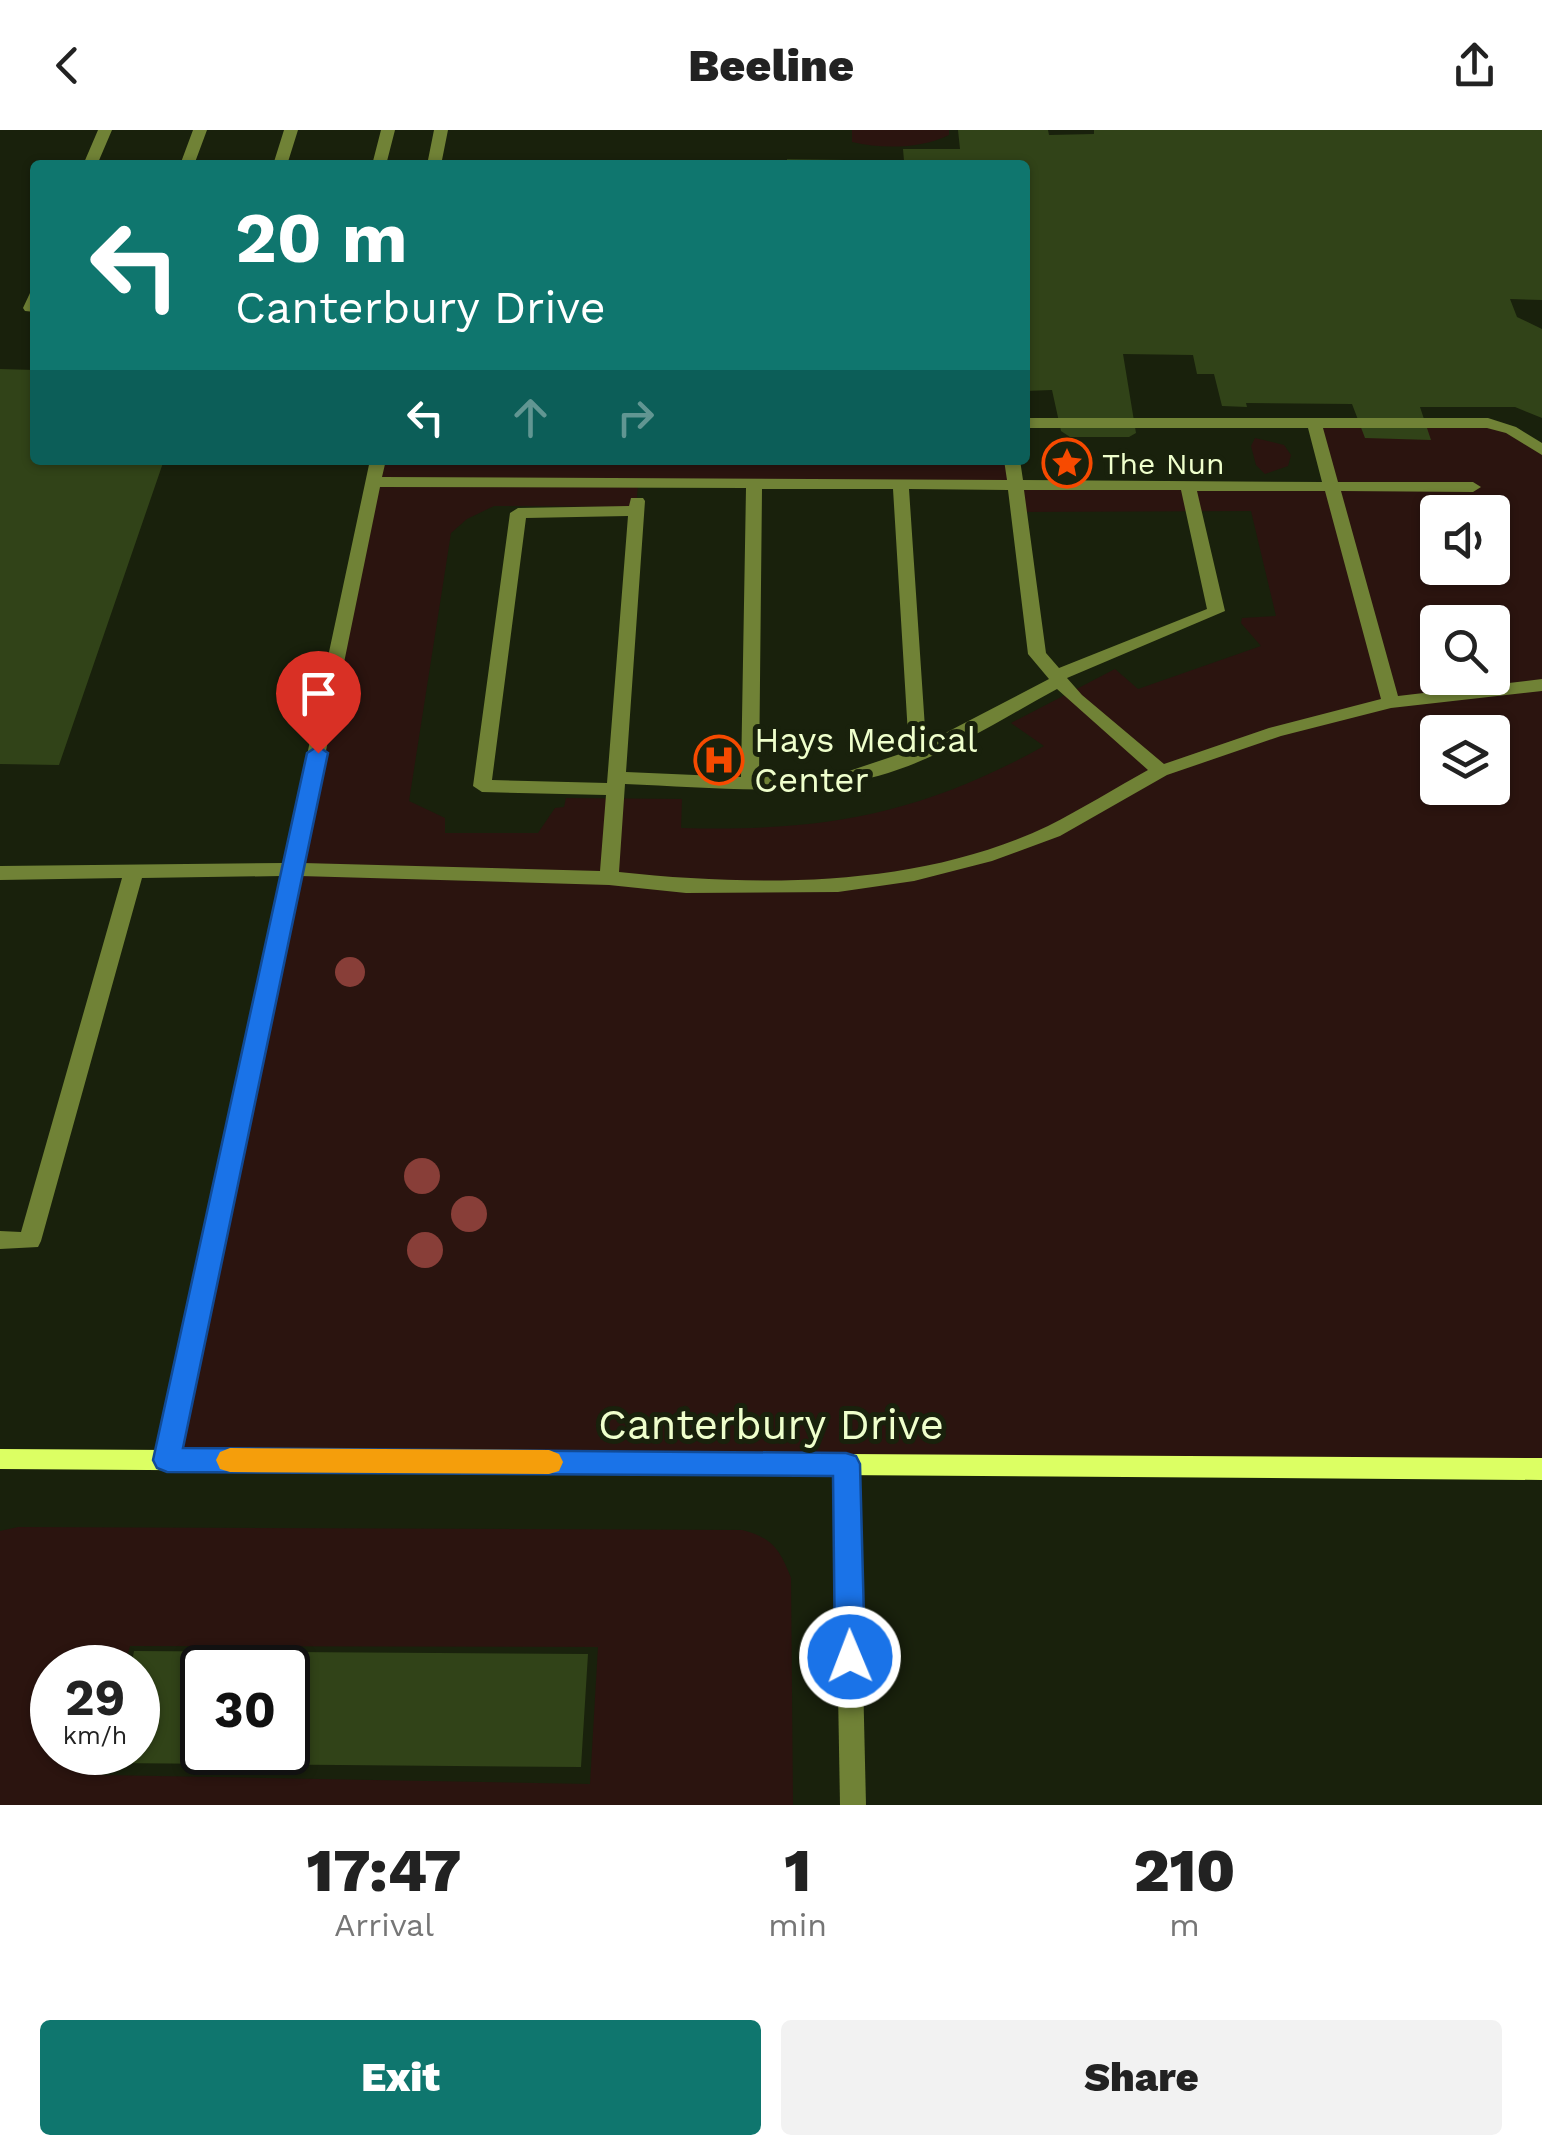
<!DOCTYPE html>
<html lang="en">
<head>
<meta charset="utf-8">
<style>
	body { margin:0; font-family:"Work Sans",sans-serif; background:#f2f2f2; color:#222; height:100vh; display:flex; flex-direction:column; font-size:38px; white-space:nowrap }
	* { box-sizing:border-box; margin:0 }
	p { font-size:32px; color:#767676 }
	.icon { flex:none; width:55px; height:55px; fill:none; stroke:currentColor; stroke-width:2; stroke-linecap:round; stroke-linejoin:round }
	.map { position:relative; height:1675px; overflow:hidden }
	.panel { display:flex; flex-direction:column; background:#fff; flex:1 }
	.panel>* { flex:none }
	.top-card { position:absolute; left:30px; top:30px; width:1000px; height:305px; border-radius:10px; box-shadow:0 2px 8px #0004; background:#0f766e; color:#fff; overflow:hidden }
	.controls { position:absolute; left:1420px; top:365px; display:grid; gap:20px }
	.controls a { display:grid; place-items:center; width:90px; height:90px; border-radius:10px; background:#fff; box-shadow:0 2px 8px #0004; font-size:50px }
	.speed { position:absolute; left:30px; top:1515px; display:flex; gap:20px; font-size:50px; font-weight:700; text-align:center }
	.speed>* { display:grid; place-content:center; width:130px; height:130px; border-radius:50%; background:#fff; box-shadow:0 2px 8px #0004; line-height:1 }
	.speed small { font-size:25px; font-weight:400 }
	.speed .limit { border:5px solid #111; border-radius:15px; background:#fff; color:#111 }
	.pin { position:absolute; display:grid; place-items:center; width:85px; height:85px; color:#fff; margin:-102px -42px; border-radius:50% 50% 50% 0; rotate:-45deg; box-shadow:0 0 10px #0007 }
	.pin .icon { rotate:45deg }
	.me { position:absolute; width:110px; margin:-55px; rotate:359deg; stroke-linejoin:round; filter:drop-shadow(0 0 8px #0008) }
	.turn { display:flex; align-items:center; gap:35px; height:210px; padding:0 40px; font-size:45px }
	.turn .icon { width:130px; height:130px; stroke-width:2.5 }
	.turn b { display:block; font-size:70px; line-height:85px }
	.lanes { display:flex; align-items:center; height:95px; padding:0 40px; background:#0003; justify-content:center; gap:50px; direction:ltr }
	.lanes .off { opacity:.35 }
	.eta { display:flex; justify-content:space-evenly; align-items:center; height:170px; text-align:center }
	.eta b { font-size:60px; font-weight:800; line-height:70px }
	.primary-button { display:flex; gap:20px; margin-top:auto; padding:20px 40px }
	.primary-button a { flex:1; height:115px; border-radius:10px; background:#0f766e; color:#fff; font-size:40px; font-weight:800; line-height:115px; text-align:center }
	.primary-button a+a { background:#f2f2f2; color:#222 }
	header { display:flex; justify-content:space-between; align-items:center; height:130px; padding:0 40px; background:#fff; font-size:45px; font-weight:800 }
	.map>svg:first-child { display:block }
	.green { fill:#2b140f; fill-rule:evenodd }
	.building { fill:#314318; fill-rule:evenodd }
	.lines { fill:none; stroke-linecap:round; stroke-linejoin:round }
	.service { fill:#708236; fill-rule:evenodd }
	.minor { fill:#708236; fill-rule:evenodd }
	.secondary { fill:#dcff63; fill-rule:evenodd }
	.tree { fill:#883e38 }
	.route { fill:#1a73e8; stroke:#114b97; stroke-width:2.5 }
	.slow { fill:#f59e0b }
	.labels { text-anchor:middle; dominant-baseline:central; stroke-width:10; stroke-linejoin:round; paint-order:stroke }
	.far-poi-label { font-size:30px; fill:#efffcc; stroke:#19210c; text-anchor:start }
	.poi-label { font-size:35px; fill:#efffcc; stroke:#19210c; text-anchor:start }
	.near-street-label { font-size:42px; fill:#efffcc; stroke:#19210c }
</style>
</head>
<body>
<header><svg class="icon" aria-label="back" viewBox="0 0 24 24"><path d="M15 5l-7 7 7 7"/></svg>Beeline<svg class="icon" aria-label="share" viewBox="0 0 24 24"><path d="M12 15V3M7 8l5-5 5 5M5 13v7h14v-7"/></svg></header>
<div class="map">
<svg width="1542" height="1675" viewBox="0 0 1542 1675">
	<rect width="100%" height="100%" fill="#19210c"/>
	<path class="green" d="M852 0H949V5C921 19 883 19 852 12Z
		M1314 292 1488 293 1542 320V1339L167 1330 378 330H1012L1016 355 1331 357ZM638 354 1016 356 1019 382 1251 381 1276 486 1242 488 1241 493 1261 516 1138 559 1115 539 1011 593 1044 616C920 685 821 702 681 698L682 669 566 668 564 677 555 678 538 703H445V688L409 671 451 403 467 389 494 376 636 377ZM1438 382H1492V438H1438ZM1438 492H1492V548H1438ZM1438 602H1492V658H1438Z
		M1255 308 1284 315 1291 325 1288 336 1265 344 1256 335 1251 316Z
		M18 1397 742 1400C773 1408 780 1420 791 1448L793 1675H0V1401ZM130 1516 598 1517 590 1654 101 1645 105 1623 52 1622V1538L124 1537Z"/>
	<path class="building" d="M958 0H1048L1049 5 1094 4V0H1542V170L1510 169 1517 187 1542 199V288L1515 277H1420L1431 310 1365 308 1352 274 1246 273 1247 277 1222 276 1214 244H1197L1193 225 1123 224 1136 303 1129 307H1070L1061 301 1052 260 1025 261V35H787V29L904 31 903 19H960Z
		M0 239 35 240V330H164L59 635 0 634Z
		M134 1521 588 1524 581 1637 110 1633 113 1622H138V1538H131ZM202 1538H288V1622H202Z"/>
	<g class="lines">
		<path class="service" d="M98 0H112L97 35H83Z
			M193 0H207L194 35H180Z
			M284 0H298L287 35H273Z
			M381 0H395L386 35H372Z
			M434 0H448L441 35H427Z
			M35 162V182L25 181 23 178 30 163Z
			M1025 288H1488L1516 297 1542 313V325L1506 303 1487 298H1323L1338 352H1473L1481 357 1473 362 1341 361 1398 566 1542 549V561L1391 578 1281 606 1167 645 1060 706 992 731 914 751 838 762 686 763 609 755 300 746 179 1330 176 1337 167 1340 158 1337 155 1330 281 746 142 748 41 1111 38 1117 0 1119V1101L21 1102 122 748 0 750V736L284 733 370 330H386L382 347 1007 350 1004 330H1020L1023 350 1322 352 1308 298H1025ZM380 357 746 358 741 647 626 642 645 371 643 368H631L629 376 518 378 510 383 473 656 482 662 606 665 600 741 303 733ZM762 359H893L909 621 852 640 759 647ZM909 359 1008 360 1028 524 1049 549 926 613ZM1024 360H1181L1207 479 1059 538 1046 523ZM1197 361H1325L1381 569 1269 598 1164 634 1082 565 1067 548 1225 481ZM628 386 607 653 492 650 526 388ZM1057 559 1148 640C1115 658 1082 679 1048 696 917 758 760 757 619 742L625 654C709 657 796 668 878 646 942 628 1000 590 1057 559Z"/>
		<path class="minor" d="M846 1324 855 1327 858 1334 866 1675H840L834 1334 837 1327Z"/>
		<path class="secondary" d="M0 1319 1542 1328V1350L0 1339Z"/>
	</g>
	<g class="tree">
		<circle cx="350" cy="842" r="15"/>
		<circle cx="422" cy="1046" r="18"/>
		<circle cx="469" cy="1084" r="18"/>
		<circle cx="425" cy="1120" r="18"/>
	</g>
	<path class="route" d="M318 616 328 623 183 1318 846 1323 856 1326 860 1334 865 1527 860 1537 850 1541 840 1537 835 1527 833 1346 167 1342 157 1338 153 1330 307 623Z"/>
	<path class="slow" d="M230 1318 549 1320 559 1324 563 1332 559 1341 549 1344 230 1342 220 1339 216 1330 220 1322Z"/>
	<defs>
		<g id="sight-ring" transform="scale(2.5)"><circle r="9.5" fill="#19210c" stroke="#f74a00" stroke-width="1.5"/><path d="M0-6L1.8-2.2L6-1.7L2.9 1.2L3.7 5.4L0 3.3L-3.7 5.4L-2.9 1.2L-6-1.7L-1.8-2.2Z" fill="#f74a00"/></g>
		<g id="hospital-ring" transform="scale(2.5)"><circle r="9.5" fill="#19210c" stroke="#f74a00" stroke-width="1.5"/><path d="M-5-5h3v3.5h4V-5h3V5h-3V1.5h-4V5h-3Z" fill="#f74a00"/></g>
	</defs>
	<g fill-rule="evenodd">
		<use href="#sight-ring" x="1067" y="333"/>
		<use href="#hospital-ring" x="719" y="630"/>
	</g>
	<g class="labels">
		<g class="far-poi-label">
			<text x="1102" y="333">The Nun</text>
		</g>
		<g class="poi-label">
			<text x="754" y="610">Hays Medical<tspan x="754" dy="40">Center</tspan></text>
		</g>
		<g class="near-street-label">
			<text x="771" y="1294">Canterbury Drive</text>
		</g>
	</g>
</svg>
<div class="controls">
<a><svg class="icon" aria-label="sound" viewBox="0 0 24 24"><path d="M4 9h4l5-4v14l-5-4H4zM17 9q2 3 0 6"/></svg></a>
<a><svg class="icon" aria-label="search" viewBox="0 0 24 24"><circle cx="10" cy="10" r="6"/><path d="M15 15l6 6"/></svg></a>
<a><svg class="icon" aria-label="layers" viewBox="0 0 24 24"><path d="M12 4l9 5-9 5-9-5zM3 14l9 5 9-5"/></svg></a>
</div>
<div class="speed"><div>29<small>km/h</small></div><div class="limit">30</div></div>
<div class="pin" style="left:318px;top:623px;background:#d93025"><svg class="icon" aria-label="arrive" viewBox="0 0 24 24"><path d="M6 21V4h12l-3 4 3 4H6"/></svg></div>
<svg class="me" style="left:850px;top:1527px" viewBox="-20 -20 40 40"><circle r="17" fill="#1a73e8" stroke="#fff" stroke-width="3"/><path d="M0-11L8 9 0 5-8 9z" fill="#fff"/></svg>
<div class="top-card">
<div class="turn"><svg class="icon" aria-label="left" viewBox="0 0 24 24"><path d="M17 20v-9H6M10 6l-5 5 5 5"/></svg><div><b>20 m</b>Canterbury Drive</div></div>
<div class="lanes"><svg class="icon" aria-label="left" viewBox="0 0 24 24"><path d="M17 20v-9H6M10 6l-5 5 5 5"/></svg><svg class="icon off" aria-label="ahead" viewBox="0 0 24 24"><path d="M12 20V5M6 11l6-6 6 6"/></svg><svg class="icon off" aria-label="right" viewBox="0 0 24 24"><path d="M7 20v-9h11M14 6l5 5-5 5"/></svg></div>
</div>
</div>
<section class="panel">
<div class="eta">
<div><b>17:47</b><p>Arrival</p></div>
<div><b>1</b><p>min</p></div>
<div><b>210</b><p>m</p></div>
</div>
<div class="primary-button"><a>Exit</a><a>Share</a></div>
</section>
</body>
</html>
